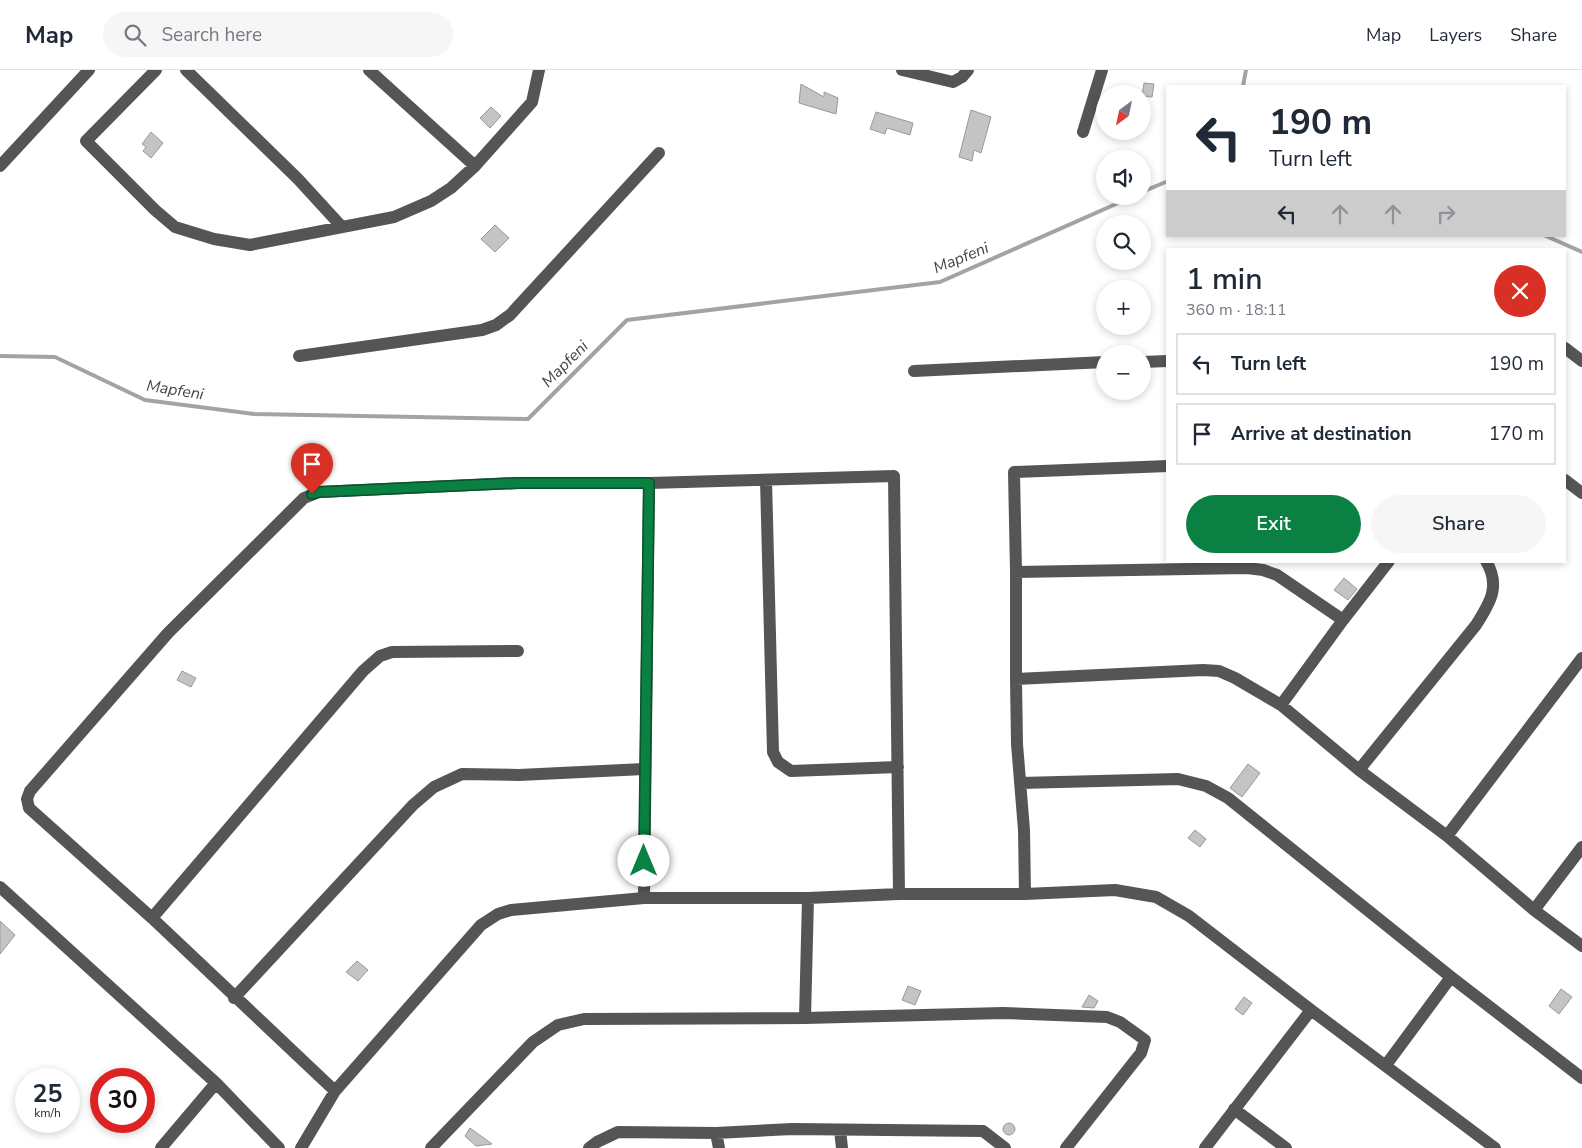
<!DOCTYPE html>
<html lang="en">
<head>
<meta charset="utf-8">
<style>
	body { margin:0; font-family:"Nunito Sans",sans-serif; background:#f6f6f7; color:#1f2937; height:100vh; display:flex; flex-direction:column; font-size:19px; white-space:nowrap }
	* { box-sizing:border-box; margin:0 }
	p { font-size:16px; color:#747a83 }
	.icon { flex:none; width:28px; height:28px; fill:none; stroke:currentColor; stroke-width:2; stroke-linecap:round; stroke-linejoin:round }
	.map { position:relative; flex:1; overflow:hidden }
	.drawer { position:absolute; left:1166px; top:178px; width:400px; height:315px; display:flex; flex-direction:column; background:#fff; border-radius:0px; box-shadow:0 2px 8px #0003 }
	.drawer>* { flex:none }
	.top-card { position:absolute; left:1166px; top:15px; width:400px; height:152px; border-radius:0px; box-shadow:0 2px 8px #0003; background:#fff; color:#1f2937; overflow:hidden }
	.needle { width:32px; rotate:213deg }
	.fabs { position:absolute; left:1096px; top:15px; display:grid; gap:10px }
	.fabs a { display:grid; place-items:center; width:55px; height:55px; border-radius:50%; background:#fff; box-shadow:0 2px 8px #0003; font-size:25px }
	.speed { position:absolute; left:15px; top:998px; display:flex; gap:10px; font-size:25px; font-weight:700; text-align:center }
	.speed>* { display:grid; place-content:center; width:65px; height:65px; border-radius:50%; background:#fff; box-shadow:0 2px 8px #0003; line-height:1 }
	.speed small { font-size:12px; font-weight:400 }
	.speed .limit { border:8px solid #d22; background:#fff; color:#111 }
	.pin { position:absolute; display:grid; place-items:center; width:42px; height:42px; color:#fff; margin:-51px -21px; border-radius:50% 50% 50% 0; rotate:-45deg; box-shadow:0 0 5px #0007 }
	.pin .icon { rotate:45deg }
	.me { position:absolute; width:55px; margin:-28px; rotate:0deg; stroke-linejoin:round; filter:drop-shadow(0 0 4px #0008) }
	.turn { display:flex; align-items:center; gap:18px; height:105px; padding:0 20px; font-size:22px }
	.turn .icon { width:65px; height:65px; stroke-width:2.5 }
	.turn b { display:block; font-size:35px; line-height:42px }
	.lanes { display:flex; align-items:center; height:48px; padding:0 20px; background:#0003; justify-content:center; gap:25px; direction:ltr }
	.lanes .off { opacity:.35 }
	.round { display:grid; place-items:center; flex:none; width:52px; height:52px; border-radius:26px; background:#f6f6f7 }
	.overview { display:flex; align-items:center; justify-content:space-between; height:85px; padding:0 20px }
	h1 { font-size:30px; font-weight:600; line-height:38px }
	.primary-button { display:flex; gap:10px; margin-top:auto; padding:10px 20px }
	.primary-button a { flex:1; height:58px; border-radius:30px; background:#0b8043; color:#fff; font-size:20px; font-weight:600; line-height:58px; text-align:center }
	.primary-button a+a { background:#f6f6f7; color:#1f2937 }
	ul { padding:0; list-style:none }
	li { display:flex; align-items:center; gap:15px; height:62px; margin:0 10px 8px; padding:0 10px; border:2px solid #e0e1e3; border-radius:0px }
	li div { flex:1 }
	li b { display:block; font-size:19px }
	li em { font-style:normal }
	header { display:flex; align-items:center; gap:30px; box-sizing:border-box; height:70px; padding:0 25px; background:#fff; border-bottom:1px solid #e0e1e3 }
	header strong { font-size:24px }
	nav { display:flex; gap:28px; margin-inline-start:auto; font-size:18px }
	.search { width:350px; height:45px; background:#f6f6f7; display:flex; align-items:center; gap:12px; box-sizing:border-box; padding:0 18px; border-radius:28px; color:#747a83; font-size:19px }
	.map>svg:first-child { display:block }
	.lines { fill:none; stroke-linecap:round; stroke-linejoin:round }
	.stream { stroke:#a3a3a3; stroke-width:4 }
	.building { fill:#c4c4c4; stroke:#999 }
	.minor { stroke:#555; stroke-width:12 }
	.route-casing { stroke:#07532c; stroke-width:12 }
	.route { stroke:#0b8043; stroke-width:9 }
	.labels { text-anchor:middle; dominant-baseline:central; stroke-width:4; stroke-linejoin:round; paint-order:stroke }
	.water-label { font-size:16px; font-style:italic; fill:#444; stroke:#fff }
</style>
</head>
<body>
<header>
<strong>Map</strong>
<div class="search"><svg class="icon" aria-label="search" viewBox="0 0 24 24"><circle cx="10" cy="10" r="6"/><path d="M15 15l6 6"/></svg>Search here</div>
<nav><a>Map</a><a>Layers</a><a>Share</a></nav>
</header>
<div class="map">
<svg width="1582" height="1078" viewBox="0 0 1582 1078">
	<rect width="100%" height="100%" fill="#fff"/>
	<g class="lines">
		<path class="stream" d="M1243 16 1246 0
			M1142 122 1168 111
			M1546 166 1582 182
			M0 286 55 287 145 330 254 344 528 349 627 250 940 212 1134 126"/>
	</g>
	<path class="building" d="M1144 13 1154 14 1152 27 1142 26Z
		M801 14 824 27V22L838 28 836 44 799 33Z
		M491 37 501 46 490 58 480 48Z
		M971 40 991 47 981 83 974 80 972 91 959 87Z
		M876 42 913 53 910 65 887 58 885 64 870 59Z
		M151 62 163 73 151 88 143 81 146 77 142 74Z
		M495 155 509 168 495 182 481 169Z
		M1344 508 1357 519 1348 530 1334 520Z
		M182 601 196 608 191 617 177 610Z
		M1248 694 1260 703 1242 727 1230 718Z
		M1195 760 1206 769 1200 777 1188 768Z
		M0 851 15 865 0 884Z
		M357 891 368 900 358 911 346 902Z
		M908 916 921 921 915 935 902 930Z
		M1561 919 1572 927 1559 944 1549 936Z
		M1089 925 1098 931 1094 938 1082 937Z
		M1244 927 1252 933 1243 945 1235 939Z
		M1003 1059a6 6 0 1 1 12 0a6 6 0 1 1-12 0Z
		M470 1058 492 1074 476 1076 465 1066Z"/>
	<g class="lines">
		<path class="minor" d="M156 0 86 71 155 140 175 157 214 169 250 175 394 147 431 131 451 118 475 96 532 32 539 0
			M186 0 298 109 342 157
			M369 0 475 96
			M902 0 953 12 962 7 968 0
			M1083 62 1102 0
			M0 96 89 0
			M1565 278 1582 291
			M299 286 482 260 496 255 510 245 659 83
			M1142 292 1168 291
			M914 301 1105 292
			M766 410 773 682 778 692 791 701 898 697
			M1565 410 1582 423
			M1016 502 1247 498 1263 500 1277 505 1343 550
			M1016 609 1203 600 1219 601 1235 608 1281 635 1359 700 1447 766 1534 840 1582 876
			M1281 635 1343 550 1389 491
			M1359 700 1476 555C1490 533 1501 516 1486 491
			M1020 713 1178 709 1206 716 1228 728 1451 907 1582 1008
			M1447 766 1582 588
			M0 817 216 1013 279 1078
			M1025 824 1024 760 1017 674 1016 609V502L1014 402 1168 396
			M644 828 649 413
			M1534 840 1582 777
			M152 848 363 601 380 586 392 582 518 581
			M234 928 413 735 434 717 462 704 519 705 644 699
			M805 948 808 828
			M1386 995 1451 907
			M335 1021 152 848 29 738 27 729 30 721 168 563 304 428 319 422 518 413H649L894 406 899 824
			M1234 1039 1286 1078
			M840 1060 842 1078
			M716 1063 719 1078
			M161 1078 216 1013
			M301 1078 335 1021 481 855 498 844 511 840 644 828H808L899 824H1025L1115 820 1156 827 1189 846 1311 940 1495 1078
			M431 1078 533 972 558 955 584 949 805 948 1003 943 1107 947 1120 952 1145 970 1141 983 1066 1078
			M589 1078 597 1072 618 1062 716 1063 792 1059 983 1061 1005 1078
			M1205 1078 1311 940"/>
	</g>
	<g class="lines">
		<g class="route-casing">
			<path id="route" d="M312 424 319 422 518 413H649L644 791"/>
		</g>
		<use href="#route" class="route"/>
	</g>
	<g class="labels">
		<g class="water-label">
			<text transform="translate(961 188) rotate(-22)">Mapfeni</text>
			<text transform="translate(565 294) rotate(-45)">Mapfeni</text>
			<text transform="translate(175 320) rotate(9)">Mapfeni</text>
		</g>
	</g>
</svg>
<div class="fabs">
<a><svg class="needle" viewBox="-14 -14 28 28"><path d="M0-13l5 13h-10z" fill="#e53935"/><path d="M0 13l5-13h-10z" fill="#747a83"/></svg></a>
<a><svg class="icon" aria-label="sound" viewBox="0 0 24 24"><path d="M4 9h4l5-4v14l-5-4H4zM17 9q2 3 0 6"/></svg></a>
<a><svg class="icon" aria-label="search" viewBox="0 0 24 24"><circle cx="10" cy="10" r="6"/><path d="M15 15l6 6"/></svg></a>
<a>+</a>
<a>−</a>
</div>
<div class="speed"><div>25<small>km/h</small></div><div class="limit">30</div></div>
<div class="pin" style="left:312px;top:424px;background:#d93025"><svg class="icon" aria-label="arrive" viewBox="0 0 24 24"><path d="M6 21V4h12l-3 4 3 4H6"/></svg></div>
<svg class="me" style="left:644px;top:791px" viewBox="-20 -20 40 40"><circle r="19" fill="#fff"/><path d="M0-13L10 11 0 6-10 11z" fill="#0b8043"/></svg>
<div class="top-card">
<div class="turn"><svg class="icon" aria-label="left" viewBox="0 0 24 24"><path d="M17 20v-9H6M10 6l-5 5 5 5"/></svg><div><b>190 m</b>Turn left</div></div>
<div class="lanes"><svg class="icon" aria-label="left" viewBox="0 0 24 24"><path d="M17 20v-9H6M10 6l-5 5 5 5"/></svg><svg class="icon off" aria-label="ahead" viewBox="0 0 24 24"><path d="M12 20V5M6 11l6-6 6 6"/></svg><svg class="icon off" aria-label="ahead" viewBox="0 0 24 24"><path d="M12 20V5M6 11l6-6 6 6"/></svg><svg class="icon off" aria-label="right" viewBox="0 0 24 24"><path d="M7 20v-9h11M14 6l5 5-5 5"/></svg></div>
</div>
<section class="drawer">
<div class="overview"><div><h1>1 min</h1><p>360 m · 18:11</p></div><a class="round" style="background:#d93025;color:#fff"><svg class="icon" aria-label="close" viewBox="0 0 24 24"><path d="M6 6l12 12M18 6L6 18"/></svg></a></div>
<ul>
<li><svg class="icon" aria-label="left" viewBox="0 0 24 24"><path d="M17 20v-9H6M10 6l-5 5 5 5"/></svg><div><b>Turn left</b></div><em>190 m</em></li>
<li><svg class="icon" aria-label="arrive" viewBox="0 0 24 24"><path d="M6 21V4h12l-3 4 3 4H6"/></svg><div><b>Arrive at destination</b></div><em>170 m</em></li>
</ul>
<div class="primary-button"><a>Exit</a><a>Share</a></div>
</section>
</div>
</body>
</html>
